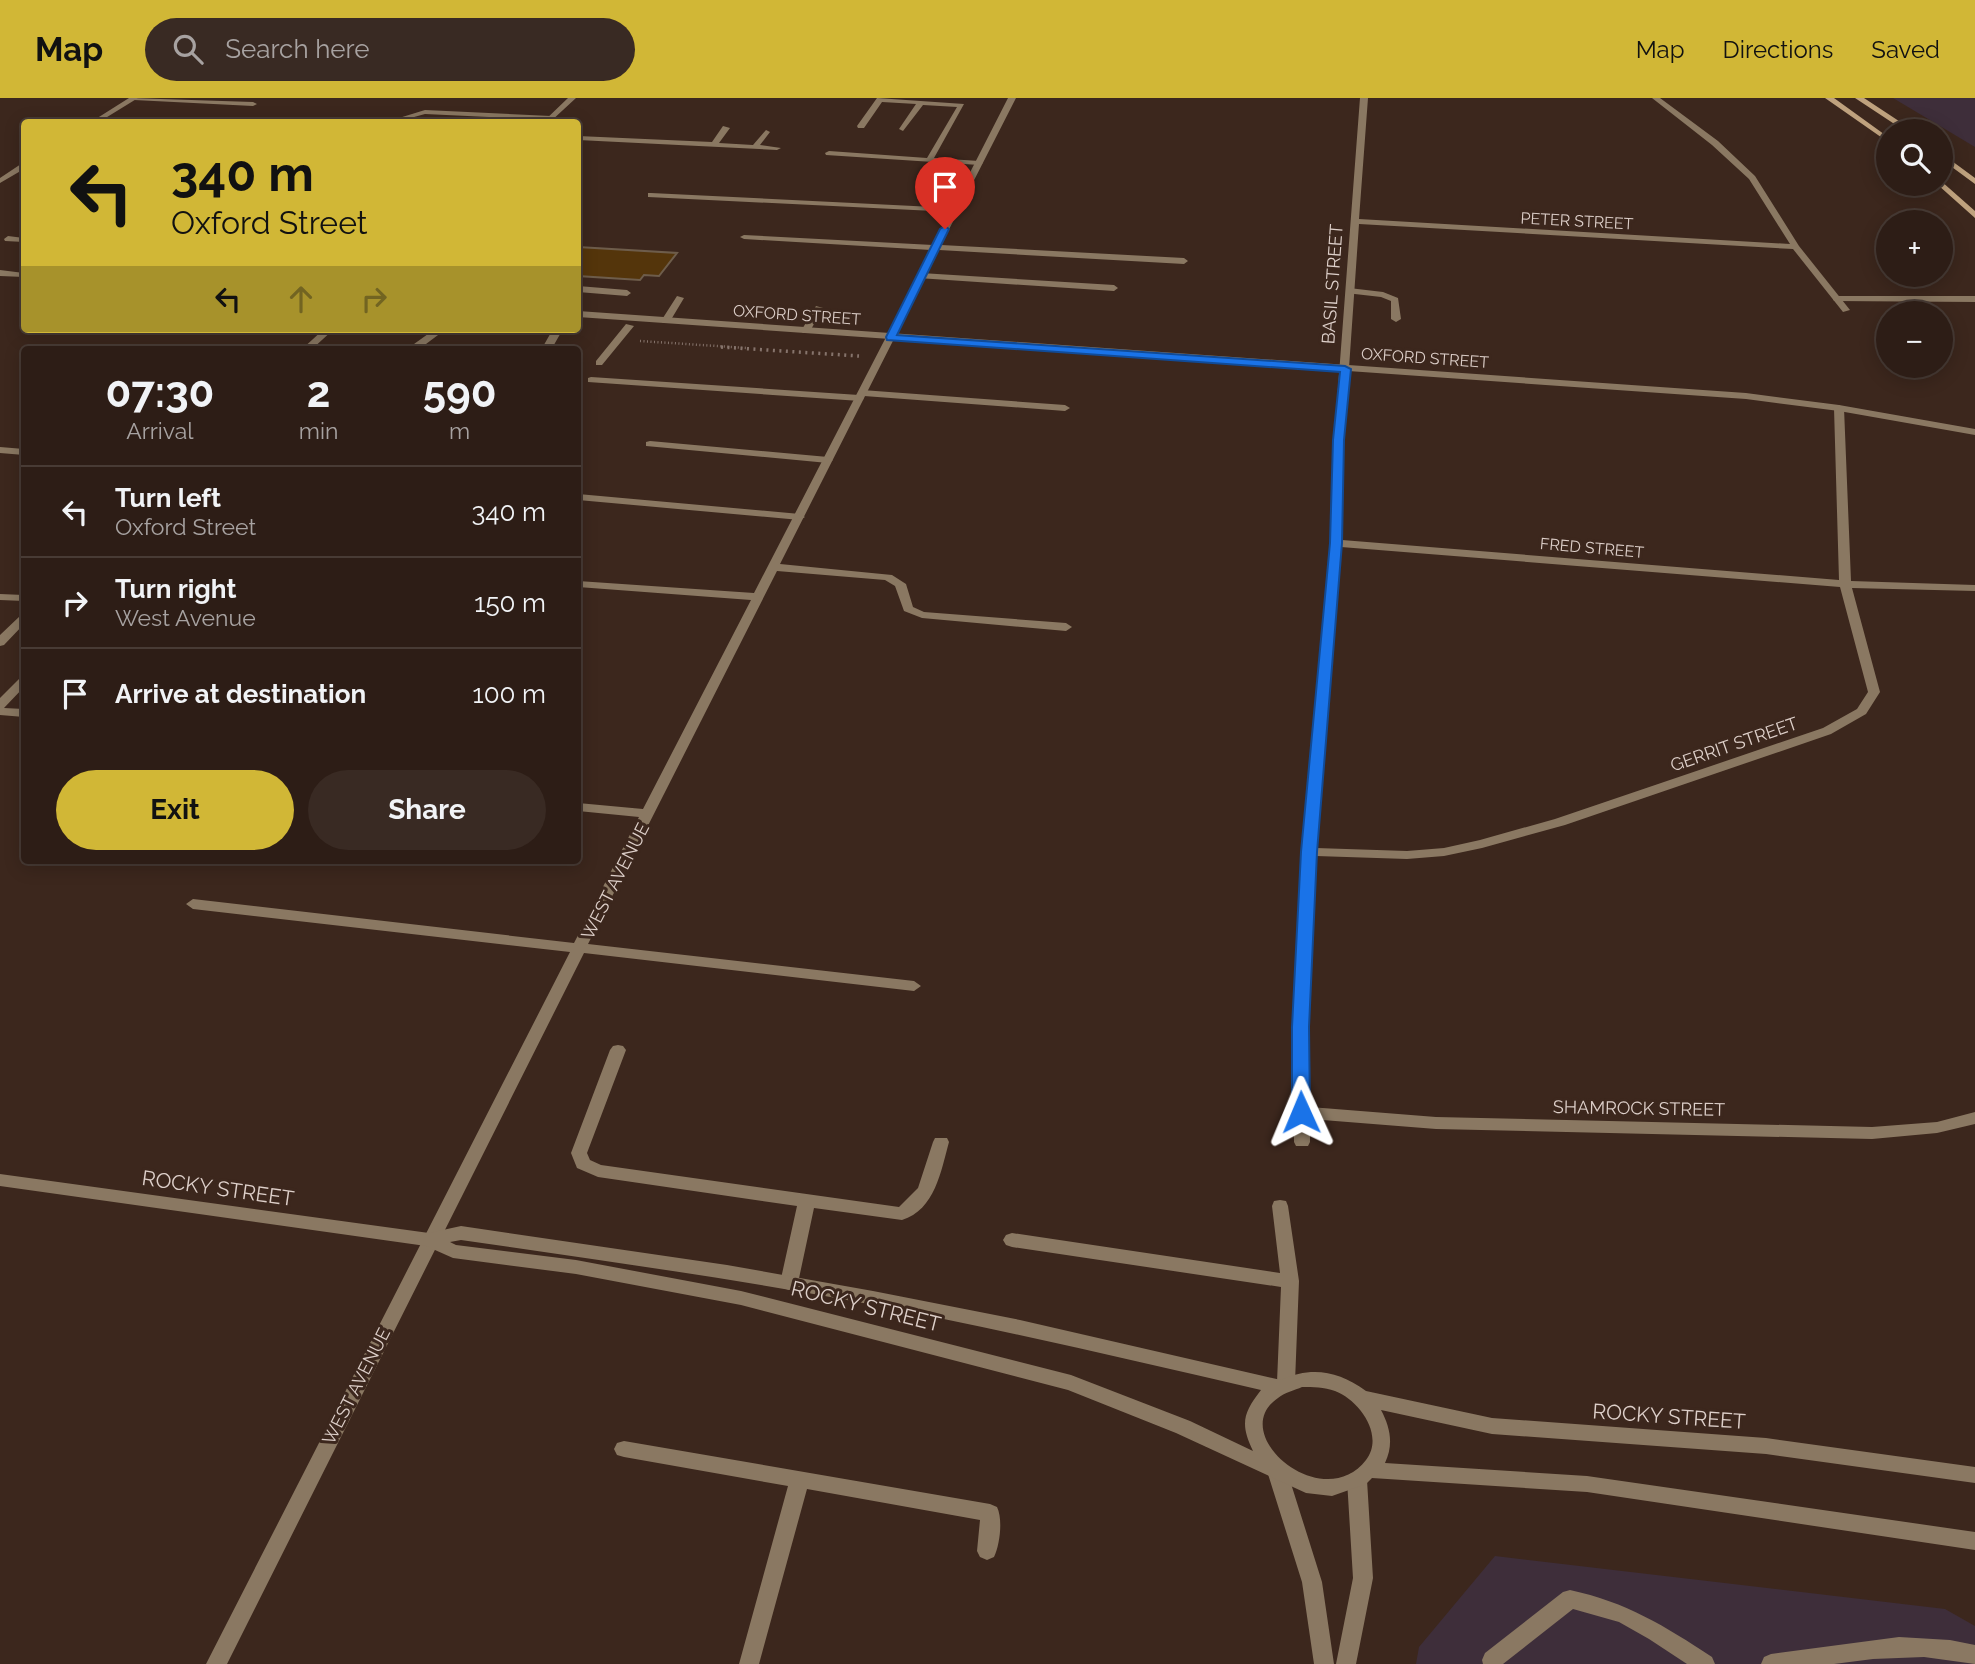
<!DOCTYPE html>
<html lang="en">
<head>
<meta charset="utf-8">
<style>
	body { margin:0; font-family:Raleway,sans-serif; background:#392a23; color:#f1f3f6; height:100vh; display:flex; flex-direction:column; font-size:26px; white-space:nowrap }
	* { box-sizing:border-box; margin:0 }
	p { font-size:23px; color:#a7a2a1 }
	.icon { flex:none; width:38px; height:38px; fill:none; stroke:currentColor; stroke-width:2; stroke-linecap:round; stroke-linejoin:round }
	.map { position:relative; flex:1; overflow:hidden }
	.drawer { position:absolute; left:21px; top:248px; width:560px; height:518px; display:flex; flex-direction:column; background:#2d1d16; border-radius:7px; box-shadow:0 4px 18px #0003,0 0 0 2px #483b35 }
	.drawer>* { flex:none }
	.top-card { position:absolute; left:21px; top:21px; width:560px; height:214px; border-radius:7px; box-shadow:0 4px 18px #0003,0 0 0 2px #483b35; background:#d1b736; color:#111; overflow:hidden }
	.tools { position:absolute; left:1876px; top:21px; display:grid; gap:14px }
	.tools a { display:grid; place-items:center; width:77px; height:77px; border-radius:50%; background:#2d1d16; box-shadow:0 4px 18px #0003,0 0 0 2px #483b35; font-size:35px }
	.pin { position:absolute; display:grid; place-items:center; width:60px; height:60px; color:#fff; margin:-72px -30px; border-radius:50% 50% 50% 0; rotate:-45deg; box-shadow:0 0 7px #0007 }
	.pin .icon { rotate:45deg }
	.me { position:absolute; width:77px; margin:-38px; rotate:359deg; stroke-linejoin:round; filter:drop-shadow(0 0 5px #0008) }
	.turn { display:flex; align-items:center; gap:24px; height:147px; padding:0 35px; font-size:32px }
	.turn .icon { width:91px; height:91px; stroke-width:2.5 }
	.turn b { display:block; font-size:49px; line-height:60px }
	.lanes { display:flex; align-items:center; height:66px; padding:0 35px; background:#0003; justify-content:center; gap:35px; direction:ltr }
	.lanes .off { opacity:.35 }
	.eta { display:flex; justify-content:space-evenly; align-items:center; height:119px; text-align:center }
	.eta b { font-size:42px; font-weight:700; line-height:49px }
	.button { display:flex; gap:14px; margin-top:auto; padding:14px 35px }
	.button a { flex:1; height:80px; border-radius:42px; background:#d1b736; color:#111; font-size:28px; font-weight:700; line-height:80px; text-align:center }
	.button a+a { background:#392a23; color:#f1f3f6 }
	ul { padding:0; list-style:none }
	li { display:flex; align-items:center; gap:21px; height:91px; padding:0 35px; border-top:2px solid #483b35 }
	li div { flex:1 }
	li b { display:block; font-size:26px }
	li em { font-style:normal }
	header { display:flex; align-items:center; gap:42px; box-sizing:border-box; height:98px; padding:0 35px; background:#d1b736; color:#111 }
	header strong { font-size:33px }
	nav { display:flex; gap:38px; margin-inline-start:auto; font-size:24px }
	.search { width:490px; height:63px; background:#392a23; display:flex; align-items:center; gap:18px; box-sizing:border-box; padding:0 24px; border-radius:38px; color:#a7a2a1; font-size:26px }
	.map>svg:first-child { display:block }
	.industrial { fill:#3e2e3a }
	.building { fill:#54350b; stroke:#6e5d4b; stroke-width:2 }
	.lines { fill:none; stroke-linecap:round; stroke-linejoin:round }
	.path-far1 { stroke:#86746c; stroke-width:2.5; stroke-dasharray:1 2.5; stroke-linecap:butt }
	.path { stroke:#86746c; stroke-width:3.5; stroke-dasharray:2 4.5; stroke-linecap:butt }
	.service { fill:#8a7862; fill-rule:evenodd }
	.minor { fill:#8a7862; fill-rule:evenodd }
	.tertiary { fill:#8a7862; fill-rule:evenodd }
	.secondary { fill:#bfa27e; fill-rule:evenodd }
	.route { fill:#1a73e8; stroke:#114b97; stroke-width:2 }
	.labels { text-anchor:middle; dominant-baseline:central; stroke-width:6; stroke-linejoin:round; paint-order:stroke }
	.far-street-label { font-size:16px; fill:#ddcfc9; stroke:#3c271d }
	.street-label { font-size:18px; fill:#ddcfc9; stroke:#3c271d }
	.near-street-label { font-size:21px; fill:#ddcfc9; stroke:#3c271d }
</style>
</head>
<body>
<header>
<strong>Map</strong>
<div class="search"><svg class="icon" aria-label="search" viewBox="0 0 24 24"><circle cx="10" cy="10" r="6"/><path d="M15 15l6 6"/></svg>Search here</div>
<nav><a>Map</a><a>Directions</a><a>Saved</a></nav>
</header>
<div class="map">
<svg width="1975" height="1566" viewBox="0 0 1975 1566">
	<rect width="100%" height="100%" fill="#3c271d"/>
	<path class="industrial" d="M1893 0H1975V49Z
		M1495 1458 1945 1511 1975 1528V1566H1416L1419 1549Z"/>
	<path class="building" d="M578 149 677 155 659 178 644 177 640 182 578 178Z"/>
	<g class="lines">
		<path class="path-far1" d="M640 243 747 250"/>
		<path class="path" d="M721 249 859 258"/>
		<path class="service" d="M130 0 253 4 257 6 253 8 134 2Z
			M877 0 964 6 934 60 979 63 983 65 979 67 826 57 825 55 829 53 927 60 957 9 923 7 903 33 899 31 916 6 882 4 864 30H858L857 28Z
			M425 12 551 18 555 20 551 22 425 16 396 24H386Z
			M723 28 730 30 719 45 753 47 766 32 770 34 760 47 781 50 777 52 578 42V38L712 44Z
			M651 95 954 110 958 112 954 114 648 99V95Z
			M8 138 24 140V144L5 143 4 141Z
			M921 175 1114 187 1118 190 1114 193 918 180V176Z
			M578 188 627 192 631 195 627 198 578 194Z
			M1349 190 1383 194 1398 200 1401 221 1396 224 1391 221V203L1381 199 1346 195V191Z
			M677 198 684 200 669 225H663L661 223Z
			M1837 198H1975V204L1834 203 1833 201Z
			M816 208 823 210 809 235H803L801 233Z
			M626 226 634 228 602 267H596V263Z
			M435 231H446L426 246 472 249 477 252H398L414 246Z
			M553 231H563L551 252H541Z
			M307 248 324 252H303Z
			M591 279 859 297V293L862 292 1065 307 1070 310 1065 313 864 298 863 302 860 303 588 284V280Z
			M650 343 828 359 833 362 828 365 646 348V344Z
			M578 396 800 416 805 419 800 422 578 402Z
			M618 947 623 948 626 952 587 1055 590 1062 601 1067 899 1109 918 1090 933 1044 935 1040H947L949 1044C941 1073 935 1112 902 1122L814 1110 798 1185 795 1190 789 1192 783 1190 780 1185 797 1108 598 1079 577 1070 571 1055 610 952 613 948Z
			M1280 1102 1286 1103 1288 1108 1299 1183 1295 1284 1293 1289 1286 1292 1279 1289 1277 1284 1281 1189 1012 1149 1006 1147 1003 1142 1006 1137 1012 1135 1280 1175 1272 1108 1274 1103Z
			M624 1343 990 1406 997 1409C1003 1421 1000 1447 994 1459L987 1462 980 1459 977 1453 980 1422 807 1391 759 1566H739L788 1388 624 1359 617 1357 614 1351 617 1345Z
			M1570 1492C1626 1504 1665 1528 1712 1559L1715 1566H1687L1649 1541 1619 1524 1573 1511 1503 1566H1483L1482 1562 1485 1555 1563 1494Z
			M1899 1539 1950 1542 1975 1547V1566L1924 1559 1873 1561 1834 1566H1761L1764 1559 1771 1556Z"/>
		<path class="minor" d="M129 0H138L99 24H91Z
			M568 0H576L550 24H543Z
			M1008 0H1016L941 147 1184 160 1188 163 1184 166 939 152 780 466 892 477 906 486 913 509 924 514 1066 525 1072 529 1066 533 922 520 904 513 895 488 885 482 777 473 588 846 914 883 921 888 914 893 584 855 227 1566H206L570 854 193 811 186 806 193 801 574 845 639 719 578 713V705L643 711 751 502 578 489V483L754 495 931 152 744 141 740 139 744 137 933 147Z
			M1360 0H1368L1359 121 1790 146 1749 81 1712 47 1652 0H1660L1718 43 1755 78 1799 148 1850 212 1843 214 1793 151 1359 126 1344 342 1342 442 1839 482 1834 310 1839 307 1844 310 1851 483 1975 487V493L1852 490 1880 594 1866 616 1831 636 1565 727 1482 750 1444 758 1407 761 1316 758 1309 929 1310 1009 1436 1019 1872 1029 1937 1024 1975 1014V1026L1937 1035 1872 1041 1436 1031 1310 1021V1044L1308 1048H1296L1294 1044 1293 929 1302 754 1330 445 1334 342ZM1341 449 1840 489 1868 594 1857 611 1823 630 1555 721 1480 742 1444 750 1407 753 1316 750Z
			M21 66H24V71L0 85V80Z
			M324 231H334L311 252H301Z
			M0 349 24 351V357L0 355Z
			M0 496 24 497V503L0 502Z
			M24 516V526L4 547 0 548V537L20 518Z
			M24 579V589L4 610 24 611V619L0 617V600L20 580Z
			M1277 1365 1284 1367 1287 1373 1322 1484 1334 1566H1314L1302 1484 1267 1373 1270 1367Z
			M1357 1374 1364 1376 1367 1382 1373 1480 1356 1566H1336L1353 1480 1347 1382 1350 1376Z"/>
		<path class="tertiary" d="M0 172 24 175V179L0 178Z
			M578 213 1746 295 1839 307 1975 331V337L1839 313 1746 301 578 219Z
			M0 1076 429 1135 461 1128 727 1167 873 1193 1020 1222 1281 1282C1312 1268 1338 1273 1366 1293L1492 1320 1766 1340 1975 1369V1385L1766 1356 1492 1336 1381 1312C1390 1329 1394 1346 1385 1365L1587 1378 1975 1434V1452L1587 1394 1372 1380 1366 1386 1332 1398 1306 1395 1176 1335 1068 1292 741 1207 576 1176 453 1160 426 1148 0 1088ZM461 1142C599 1162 737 1181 874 1207 1004 1232 1132 1262 1261 1292 1243 1315 1240 1326 1253 1353L1190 1323 1071 1277 741 1193 576 1162 456 1147 450 1144ZM1302 1289C1313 1289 1324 1289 1335 1293 1359 1302 1385 1337 1366 1362 1323 1418 1225 1336 1278 1300 1284 1295 1295 1292 1302 1289Z"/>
		<path class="secondary" d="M1825 0H1834L1888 39V44Z
			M1855 0H1864L1914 33H1905Z
			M1941 55 1975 80V86L1941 61Z
			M1941 83 1975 113V120L1938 87Z"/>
	</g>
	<path class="route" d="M945 128 949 131 897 237 1345 268 1351 271 1344 342 1342 445 1317 754 1309 929 1310 1014 1307 1018H1294L1292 1014V929L1301 754 1330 445 1333 342 1340 274 887 242 886 239 940 131Z"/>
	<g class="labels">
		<g class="far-street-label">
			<text transform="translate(1577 123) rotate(3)">PETER STREET</text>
			<text transform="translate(797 217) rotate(4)">OXFORD STREET</text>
			<text transform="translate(1425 260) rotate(4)">OXFORD STREET</text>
			<text transform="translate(1592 450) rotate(5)">FRED STREET</text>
		</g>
		<g class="street-label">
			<text transform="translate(1332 186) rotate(-86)">BASIL STREET</text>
			<text transform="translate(1734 646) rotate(-19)">GERRIT STREET</text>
			<text transform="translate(615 783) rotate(-63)">WEST AVENUE</text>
			<text transform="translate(1639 1010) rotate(1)">SHAMROCK STREET</text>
			<text transform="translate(356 1288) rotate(-63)">WEST AVENUE</text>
		</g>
		<g class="near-street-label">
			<text transform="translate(218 1090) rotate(8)">ROCKY STREET</text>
			<text transform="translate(866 1208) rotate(14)">ROCKY STREET</text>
			<text transform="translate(1669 1318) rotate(4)">ROCKY STREET</text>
		</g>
	</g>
</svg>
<div class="tools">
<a><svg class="icon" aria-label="search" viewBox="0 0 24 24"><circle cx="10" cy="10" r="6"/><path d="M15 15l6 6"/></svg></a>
<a>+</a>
<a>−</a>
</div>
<div class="pin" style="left:945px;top:131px;background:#d93025"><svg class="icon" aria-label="arrive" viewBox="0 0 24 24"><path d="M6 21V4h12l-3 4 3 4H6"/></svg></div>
<svg class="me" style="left:1301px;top:1014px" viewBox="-20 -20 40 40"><path d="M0-17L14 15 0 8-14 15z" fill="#1a73e8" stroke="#fff" stroke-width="4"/></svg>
<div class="top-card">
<div class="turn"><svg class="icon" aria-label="left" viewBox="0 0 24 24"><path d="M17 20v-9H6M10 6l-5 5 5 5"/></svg><div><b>340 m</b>Oxford Street</div></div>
<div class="lanes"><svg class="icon" aria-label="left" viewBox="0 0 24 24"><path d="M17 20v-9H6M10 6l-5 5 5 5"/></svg><svg class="icon off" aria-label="ahead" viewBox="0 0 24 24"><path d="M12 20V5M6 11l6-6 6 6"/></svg><svg class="icon off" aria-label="right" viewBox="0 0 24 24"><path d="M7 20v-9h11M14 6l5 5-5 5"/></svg></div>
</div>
<section class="drawer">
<div class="eta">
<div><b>07:30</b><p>Arrival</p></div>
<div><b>2</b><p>min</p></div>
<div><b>590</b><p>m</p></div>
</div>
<ul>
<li><svg class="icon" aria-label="left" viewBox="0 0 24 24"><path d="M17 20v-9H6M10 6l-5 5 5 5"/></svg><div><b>Turn left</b><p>Oxford Street</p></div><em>340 m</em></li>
<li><svg class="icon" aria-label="right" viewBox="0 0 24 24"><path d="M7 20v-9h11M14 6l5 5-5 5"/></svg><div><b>Turn right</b><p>West Avenue</p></div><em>150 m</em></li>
<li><svg class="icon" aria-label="arrive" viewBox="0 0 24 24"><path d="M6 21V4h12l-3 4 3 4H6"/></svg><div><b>Arrive at destination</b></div><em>100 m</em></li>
</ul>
<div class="button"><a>Exit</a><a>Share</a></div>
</section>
</div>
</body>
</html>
